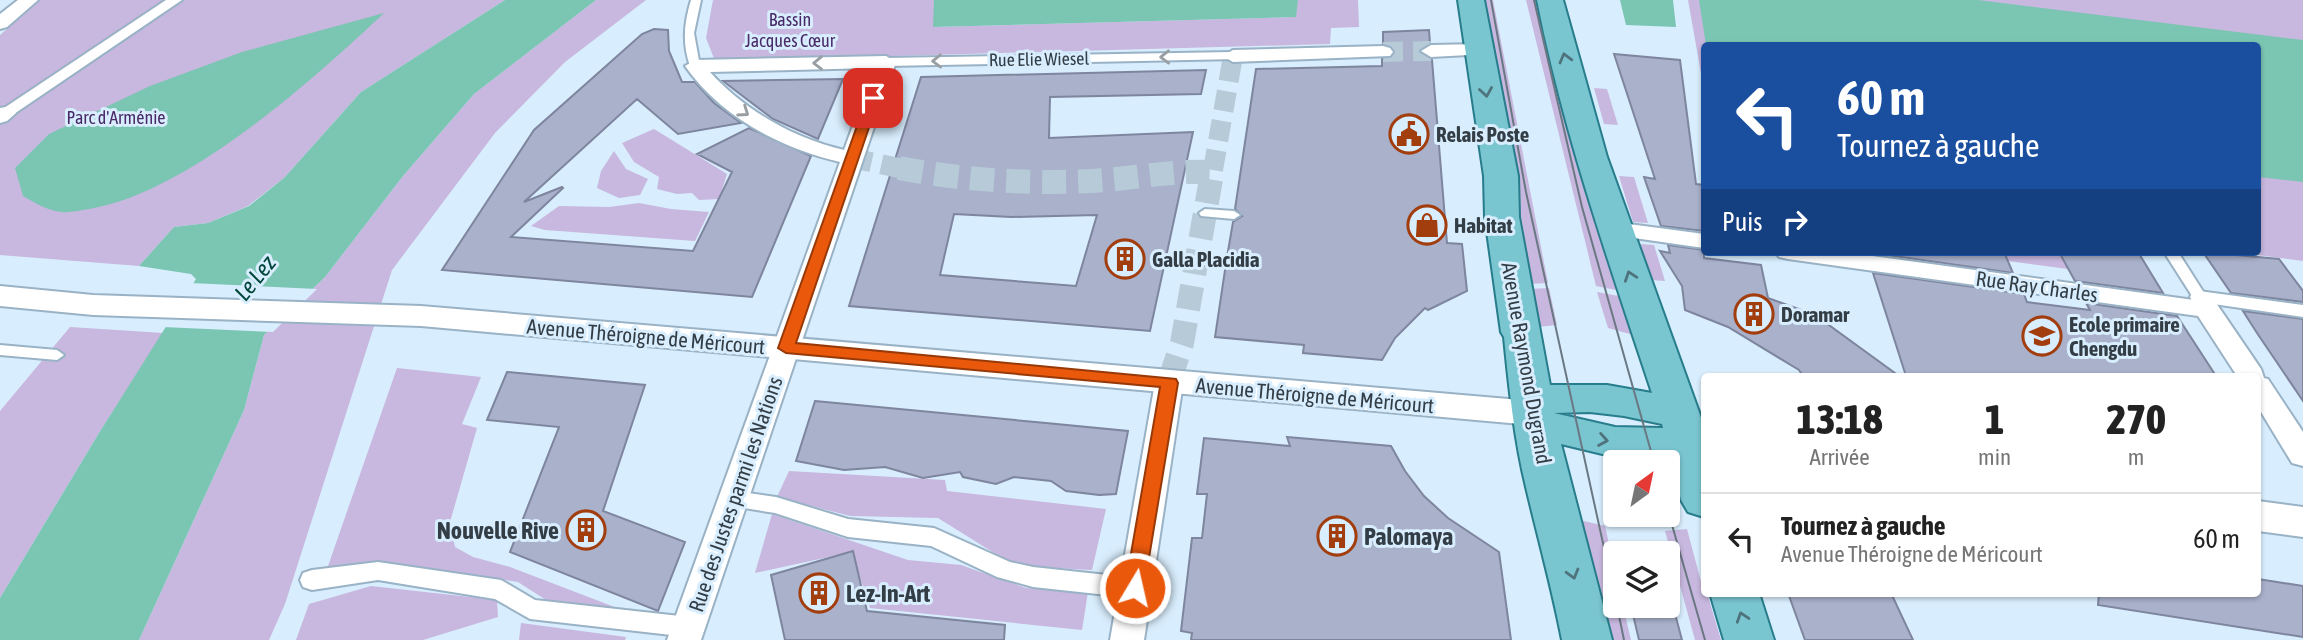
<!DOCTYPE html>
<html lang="fr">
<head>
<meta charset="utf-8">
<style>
	body { margin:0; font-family:"Asap Condensed",sans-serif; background:#f6f6f6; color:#222; height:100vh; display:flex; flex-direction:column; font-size:26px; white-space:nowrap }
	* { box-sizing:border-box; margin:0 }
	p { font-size:23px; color:#767676 }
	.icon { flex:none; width:38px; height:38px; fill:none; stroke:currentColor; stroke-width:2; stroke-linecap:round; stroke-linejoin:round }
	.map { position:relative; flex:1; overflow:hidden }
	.panel { position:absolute; left:1701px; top:373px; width:560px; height:224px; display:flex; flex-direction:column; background:#fff; border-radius:7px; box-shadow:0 2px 5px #0004 }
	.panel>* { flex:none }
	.hud { position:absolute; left:1701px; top:42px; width:560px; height:214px; border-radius:7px; box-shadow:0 2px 5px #0004; background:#1a4fa0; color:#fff; overflow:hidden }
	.needle { width:46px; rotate:33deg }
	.controls { position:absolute; left:1603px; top:450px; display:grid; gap:14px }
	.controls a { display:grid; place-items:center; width:77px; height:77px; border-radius:7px; background:#fff; box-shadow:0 2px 5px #0004; font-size:35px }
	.pin { position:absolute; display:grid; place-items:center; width:60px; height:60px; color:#fff; margin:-30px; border-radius:14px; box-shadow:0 4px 10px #0006 }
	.me { position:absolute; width:77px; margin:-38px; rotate:9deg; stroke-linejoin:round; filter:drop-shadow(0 0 5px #0008) }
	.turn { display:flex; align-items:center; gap:24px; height:147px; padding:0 21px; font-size:32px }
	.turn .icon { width:91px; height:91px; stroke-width:2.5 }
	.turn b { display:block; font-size:49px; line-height:60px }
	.then { display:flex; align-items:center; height:66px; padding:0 21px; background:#0003; gap:14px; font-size:26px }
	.eta { display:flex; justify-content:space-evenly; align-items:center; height:119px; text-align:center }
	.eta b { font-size:42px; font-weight:800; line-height:49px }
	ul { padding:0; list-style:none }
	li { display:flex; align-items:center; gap:21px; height:91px; padding:0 21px; border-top:2px solid #e0e0e0 }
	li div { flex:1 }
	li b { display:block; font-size:26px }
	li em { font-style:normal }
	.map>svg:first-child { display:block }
	.green { fill:#c8b7de }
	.water { fill:#7bc5b3 }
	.pier { fill:#d8edfd }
	.building { fill:#a9b1cb; stroke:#7e859e; stroke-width:2; fill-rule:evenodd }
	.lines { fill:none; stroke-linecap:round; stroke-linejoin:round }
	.minor-tunnel-far2 { stroke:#b7cad8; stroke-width:20; stroke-dasharray:20 10; stroke-linecap:butt }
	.minor-tunnel-far1 { stroke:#b7cad8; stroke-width:24; stroke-dasharray:24 12; stroke-linecap:butt }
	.minor-tunnel { stroke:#b7cad8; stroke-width:31; stroke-dasharray:31 16; stroke-linecap:butt }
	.service-casing { stroke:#99b2c5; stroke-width:4 }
	.pedestrian-casing { stroke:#99b2c5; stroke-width:4 }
	.minor-casing { stroke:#99b2c5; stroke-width:4 }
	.tertiary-casing { stroke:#99b2c5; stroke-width:4 }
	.primary-casing { stroke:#277d8b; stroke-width:4 }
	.service { fill:#fff; fill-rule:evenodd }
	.pedestrian { fill:#fff; fill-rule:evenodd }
	.minor { fill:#fff; fill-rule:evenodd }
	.tertiary { fill:#fff; fill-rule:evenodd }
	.primary { fill:#79c5d0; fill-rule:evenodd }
	.tram { stroke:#6a7883; stroke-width:2 }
	.oneway { stroke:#999ea2 }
	.oneway2 { stroke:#4f737d }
	.route { fill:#ea580c; stroke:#983908; stroke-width:2 }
	.labels { text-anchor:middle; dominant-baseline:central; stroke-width:6; stroke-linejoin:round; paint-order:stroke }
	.far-park-label { font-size:18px; fill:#492968; stroke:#d8edfd }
	.far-street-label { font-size:18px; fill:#333d45; stroke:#d8edfd }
	.poi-label { font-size:21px; font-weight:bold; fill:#333d45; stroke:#d8edfd; text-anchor:start }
	.street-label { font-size:21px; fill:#333d45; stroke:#d8edfd }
	.water-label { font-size:23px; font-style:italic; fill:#00463b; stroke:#d8edfd }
	.near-poi-label { font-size:24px; font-weight:bold; fill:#333d45; stroke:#d8edfd; text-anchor:start }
</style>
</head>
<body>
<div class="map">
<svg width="2303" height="640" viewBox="0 0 2303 640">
	<rect width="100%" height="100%" fill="#d8edfd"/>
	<path class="green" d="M40 0H505L361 92 284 178 248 206 208 223 174 227 139 266 0 255V35Z
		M596 0H646L565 62 495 133 392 270 285 604 269 640H139L244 410 264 335 325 277 403 176 474 94Z
		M713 0H934V27L1295 17 1298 0H1358L1359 27 1331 28 1330 44 715 61 706 38Z
		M1480 0H1493L1548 283 1528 284Z
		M1526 0H1540L1616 290 1596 286Z
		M1688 0H2303V261L2235 252H2258V46H1704V90Z
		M1594 88 1607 89 1618 125 1604 124Z
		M654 129 727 174 719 199 699 200 692 193 677 194 657 189 659 177 634 162 622 143Z
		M614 151 626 169 648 179 640 195 619 198 597 188 601 171Z
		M1619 176 1634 177 1648 223 1633 222Z
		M639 203 671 209 709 212 695 241 545 230 531 226 559 206 609 207Z
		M1640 244 1654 245 1665 281 1651 280Z
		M2004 252H2059L2068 269 2008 261Z
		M1549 288 1557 325 1537 327 1530 289Z
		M1597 292 1619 296 1637 336 1608 328Z
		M70 327 163 333 99 433 0 598V411Z
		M397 368 481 377 462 424 477 428 450 522 455 547 473 557 510 567 625 611 557 607 518 582 454 572 377 562 327 569Z
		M789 471 945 480 947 491 1106 509 1092 570 1015 566 938 518 850 516 777 497Z
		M772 514 908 560 961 565 1026 588 1088 592 1082 630 870 608 852 552 755 573Z
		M1571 518 1605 526 1615 571V606H1623L1631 640H1604Z
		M1687 529 1704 593H1707L1721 640H1695L1665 531Z
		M371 586 497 600 498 617 423 640H296L309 604Z
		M521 623 626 637 625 640H519Z"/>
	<path class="water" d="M505 0H596L474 94 403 176 325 277 264 335 244 410 139 640H0V598L99 433 196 279 191 274 139 266 174 227 208 223 249 206 284 178 361 92Z
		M934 0H1298L1296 17 933 27Z
		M1620 0H1673L1676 27 1626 25Z
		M1699 0H1978L2303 40V182L2258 177V46L1706 45Z
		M384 13C312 81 187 193 89 209 81 210 70 213 62 212 48 211 35 203 23 196L15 168 49 134 150 86 242 52Z"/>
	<path class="pier" d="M190 283 317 289 273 332 163 327Z"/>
	<path class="building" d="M654 29 668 30 669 51 682 82H695L714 103 741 123 678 134 637 99 524 202 562 187 563 188 511 237 693 251 732 172 697 154 749 128 811 156 752 297 442 270 534 130 642 34Z
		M1429 30 1430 43 1419 52 1432 60 1447 243 1462 244 1467 291 1428 310 1425 308 1395 338 1382 360 1303 353 1304 345 1215 337 1225 270 1235 264 1227 257 1233 222 1242 216 1235 209 1256 69 1382 66V59H1390L1396 52 1391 45 1383 43V32Z
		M1614 54 1680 60 1696 184 1704 185V231L1661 226 1644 177 1655 179Z
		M1206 70 1201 94 1050 97 1049 138 1193 132 1150 331 849 306 921 77ZM954 214 1011 217 1097 215 1076 286 940 275Z
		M843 79 818 139 773 119 723 81Z
		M1668 245 1704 250V258L1761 265 1768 298 1815 315 1899 376H1803L1799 370 1728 327 1685 310 1682 286 1660 251 1670 253Z
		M1865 252H2004L2013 273 1866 252Z
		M2059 252H2138L2163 293 2075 281Z
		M2203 252 2279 259 2303 291V302L2231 293Z
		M1873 273 2024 294 2027 302 2090 310 2086 303 2177 316 2216 376H1906Z
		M2243 311 2303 319V401L2257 333Z
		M507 372 645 385 603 511 685 542 658 611 510 552 559 427 487 420Z
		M815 401 1046 423 1128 431 1116 494 1099 495 1066 491 1051 481 1014 477 996 484 963 477 960 472 923 478 885 467 844 470 796 461Z
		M1287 437 1391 446 1405 471 1424 496 1448 518 1499 552 1511 640H1191L1192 633 1181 631 1192 538H1202L1207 494H1197L1204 438 1290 446Z
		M853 551 867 611 1005 625 1004 640H785L771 575Z
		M2258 579 2303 586V637L2098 605 2099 593H2258Z
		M1788 593H1891L1913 640H1805Z
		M1631 606H1673L1682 640H1639Z"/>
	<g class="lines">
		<path class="minor-tunnel-far2" d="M1383 52 1431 51
			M852 158 908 170
			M1213 170 1233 56"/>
		<path class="minor-tunnel-far1" d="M899 168C962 180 1026 184 1090 181 1132 179 1172 170 1213 172
			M1170 379 1182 343 1213 168"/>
		<path class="minor-tunnel" d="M1169 383 1171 378"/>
		<g class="service-casing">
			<path id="service" d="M691 0H701L694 33 700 66 695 69 690 66C682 43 684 23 691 0Z
				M1205 209 1234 211 1240 215 1234 219 1201 216 1199 213Z
				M2164 252H2178L2213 307 2211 310H2201Z
				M1196 257 1226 259 1233 263 1226 267 1191 264 1189 261 1191 258Z
				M0 345 57 350 64 355 57 360 0 355Z"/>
		</g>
		<g class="pedestrian-casing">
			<path id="pedestrian" d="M166 0H182L11 116H1V110Z
				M1233 52 1240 56 1238 59 886 66 879 62 886 58Z
				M2199 291 2303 305V317L2192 301 2190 297 2192 293Z
				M734 491 776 497 848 519 934 528 1010 562 1033 567 1135 578 1144 581 1147 588 1144 595 1135 598 1033 587 997 577 931 546 848 537 775 513 726 505 723 499 726 493Z
				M378 562 501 580 535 600 689 617 698 620 702 627 698 634 689 637 530 619 495 599 378 580 312 590 303 587 300 580 303 573 312 570Z"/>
		</g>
		<g class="minor-casing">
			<path id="minor" d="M18 0H38L7 27 0 29V14Z
				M1480 44 1490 50 1487 54 1431 57 1421 51 1431 45Z
				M1383 46 1390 48 1393 52 1390 56 1233 62 1223 56 1233 50Z
				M886 56 896 62 701 640H667L840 162C780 148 721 117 685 66L695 60ZM874 68 844 150C794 138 745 111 710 72Z
				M6 107 13 109 16 113 7 121 0 123V108Z
				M1614 222 1704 234V248L1606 234 1602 229 1606 224Z
				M1776 252H1843L2216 303 2261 369 2264 378 2268 379 2303 432V466L2292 463 2258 407V376H2237L2198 316 1788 259 1779 257Z
				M1169 374 1179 376 1183 383 1144 640H1110L1155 383 1159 376Z"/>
		</g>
		<g class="tertiary-casing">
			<path id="tertiary" d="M0 286 93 295 421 306 1533 401 1546 404 1551 413 1546 422 1533 425 421 326 93 315 0 306Z
				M2258 501 2303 507V537L2258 531Z"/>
		</g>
		<g class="primary-casing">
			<path id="primary" d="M1458 0H1484L1518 176 1519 217 1550 385H1607L1652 393C1609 263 1564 135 1537 0H1563L1607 157 1704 426V517L1688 512 1681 500 1671 459 1615 457 1561 444 1612 640H1562C1552 588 1538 538 1526 487 1514 438 1509 387 1504 337L1501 332 1485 217 1484 176ZM1590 412 1624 416 1662 424 1663 428 1615 427 1554 413Z
				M1710 593H1759L1774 640H1724Z"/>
		</g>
		<use href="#service" class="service"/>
		<use href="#pedestrian" class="pedestrian"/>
		<use href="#minor" class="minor"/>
		<use href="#tertiary" class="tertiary"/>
		<use href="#primary" class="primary"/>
		<path class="tram" d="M1491 0 1526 192 1615 598
			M1534 0 1582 207 1654 462
			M1668 511 1705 640
			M1617 606 1624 640"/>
	</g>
	<defs><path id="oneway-chevron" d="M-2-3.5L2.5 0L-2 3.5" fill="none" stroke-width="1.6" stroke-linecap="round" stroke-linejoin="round" transform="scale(1.75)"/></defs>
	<g class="oneway">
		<use href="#oneway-chevron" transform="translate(1165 57) rotate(179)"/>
		<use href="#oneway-chevron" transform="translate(937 61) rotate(179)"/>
		<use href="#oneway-chevron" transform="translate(818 63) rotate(179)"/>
		<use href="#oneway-chevron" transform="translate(744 112) rotate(35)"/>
	</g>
	<g class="oneway2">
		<use href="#oneway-chevron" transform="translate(1565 58) rotate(-105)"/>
		<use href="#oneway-chevron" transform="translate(1486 92) rotate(81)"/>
		<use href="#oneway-chevron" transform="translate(1630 276) rotate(-109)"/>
		<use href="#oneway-chevron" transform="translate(1603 440) rotate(10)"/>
		<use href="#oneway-chevron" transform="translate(1573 574) rotate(74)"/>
		<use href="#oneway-chevron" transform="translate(1742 617) rotate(-108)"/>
	</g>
	<path class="route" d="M873 94 879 98 796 343 1176 379 1178 383 1143 594 1135 596 1128 594 1125 588 1160 387 786 353 778 348 867 98Z"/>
	<defs>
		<g id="civic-ring" transform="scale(2.0125)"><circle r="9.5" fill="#d8edfd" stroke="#a23d0e" stroke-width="1.5"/><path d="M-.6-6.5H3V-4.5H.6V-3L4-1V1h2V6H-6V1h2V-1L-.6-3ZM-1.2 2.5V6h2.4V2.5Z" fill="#a23d0e"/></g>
		<g id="shop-ring" transform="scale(2.0125)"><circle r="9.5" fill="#d8edfd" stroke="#a23d0e" stroke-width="1.5"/><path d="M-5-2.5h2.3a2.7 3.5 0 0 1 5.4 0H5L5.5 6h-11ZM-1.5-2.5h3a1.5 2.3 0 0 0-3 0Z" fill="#a23d0e"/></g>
		<g id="building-ring" transform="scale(2.0125)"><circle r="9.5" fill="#d8edfd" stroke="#a23d0e" stroke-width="1.5"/><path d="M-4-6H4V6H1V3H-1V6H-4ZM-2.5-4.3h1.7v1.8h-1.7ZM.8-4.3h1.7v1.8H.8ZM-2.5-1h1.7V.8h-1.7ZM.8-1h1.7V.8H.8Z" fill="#a23d0e"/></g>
		<g id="school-ring" transform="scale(2.0125)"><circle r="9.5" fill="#d8edfd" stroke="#a23d0e" stroke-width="1.5"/><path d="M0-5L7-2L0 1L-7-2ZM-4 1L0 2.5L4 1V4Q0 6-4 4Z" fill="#a23d0e"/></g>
	</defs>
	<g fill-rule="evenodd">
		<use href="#civic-ring" x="1409" y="134"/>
		<use href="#shop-ring" x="1427" y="225"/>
		<use href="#building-ring" x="1125" y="259"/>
		<use href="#building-ring" x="1754" y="314"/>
		<use href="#school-ring" x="2042" y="336"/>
		<use href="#building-ring" x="586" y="530"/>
		<use href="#building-ring" x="1337" y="536"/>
		<use href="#building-ring" x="819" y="593"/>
	</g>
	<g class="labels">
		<g class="far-park-label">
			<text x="790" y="19">Bassin<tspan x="790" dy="21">Jacques Cœur</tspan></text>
			<text x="116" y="117">Parc d'Arménie</text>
		</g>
		<g class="far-street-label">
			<text transform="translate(1039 59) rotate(-1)">Rue Elie Wiesel</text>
		</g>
		<g class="poi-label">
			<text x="1436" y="134">Relais Poste</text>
			<text x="1454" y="225">Habitat</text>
			<text x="1152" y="259">Galla Placidia</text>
			<text x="1781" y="314">Doramar</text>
			<text x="2069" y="324">Ecole primaire<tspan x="2069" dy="24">Chengdu</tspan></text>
		</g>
		<g class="street-label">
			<text transform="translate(2037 286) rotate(8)">Rue Ray Charles</text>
			<text transform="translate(646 336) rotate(5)">Avenue Théroigne de Méricourt</text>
			<text transform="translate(1527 363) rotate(80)">Avenue Raymond Dugrand</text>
			<text transform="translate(1315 395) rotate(5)">Avenue Théroigne de Méricourt</text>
			<text transform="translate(735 494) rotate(-71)">Rue des Justes parmi les Nations</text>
		</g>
		<g class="water-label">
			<text transform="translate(255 278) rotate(-51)">Le Lez</text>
		</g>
		<g class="near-poi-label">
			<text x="559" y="530" text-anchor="end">Nouvelle Rive</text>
			<text x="1364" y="536">Palomaya</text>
			<text x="846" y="593">Lez-In-Art</text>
		</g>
	</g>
</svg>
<div class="controls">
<a><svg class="needle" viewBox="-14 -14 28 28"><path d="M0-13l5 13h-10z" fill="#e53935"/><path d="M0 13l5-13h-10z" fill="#767676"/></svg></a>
<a><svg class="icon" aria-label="layers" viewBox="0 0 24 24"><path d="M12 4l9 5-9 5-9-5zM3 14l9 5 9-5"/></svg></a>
</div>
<div class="pin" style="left:873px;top:98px;background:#d93025"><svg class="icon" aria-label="arrive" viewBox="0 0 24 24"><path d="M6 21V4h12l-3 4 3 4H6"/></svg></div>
<svg class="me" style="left:1135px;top:588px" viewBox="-20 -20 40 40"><circle r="17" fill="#ea580c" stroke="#fff" stroke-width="3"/><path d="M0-11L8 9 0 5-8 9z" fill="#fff"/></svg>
<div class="hud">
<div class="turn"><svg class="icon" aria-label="left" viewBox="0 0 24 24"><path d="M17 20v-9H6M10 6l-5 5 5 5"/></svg><div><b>60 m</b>Tournez à gauche</div></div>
<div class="then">Puis<svg class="icon" aria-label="right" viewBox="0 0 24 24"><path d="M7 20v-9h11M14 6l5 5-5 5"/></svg></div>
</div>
<section class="panel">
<div class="eta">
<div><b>13:18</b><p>Arrivée</p></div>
<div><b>1</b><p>min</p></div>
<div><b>270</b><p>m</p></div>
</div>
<ul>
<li><svg class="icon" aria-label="left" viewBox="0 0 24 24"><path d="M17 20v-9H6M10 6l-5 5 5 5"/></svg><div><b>Tournez à gauche</b><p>Avenue Théroigne de Méricourt</p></div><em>60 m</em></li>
</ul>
</section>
</div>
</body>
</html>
